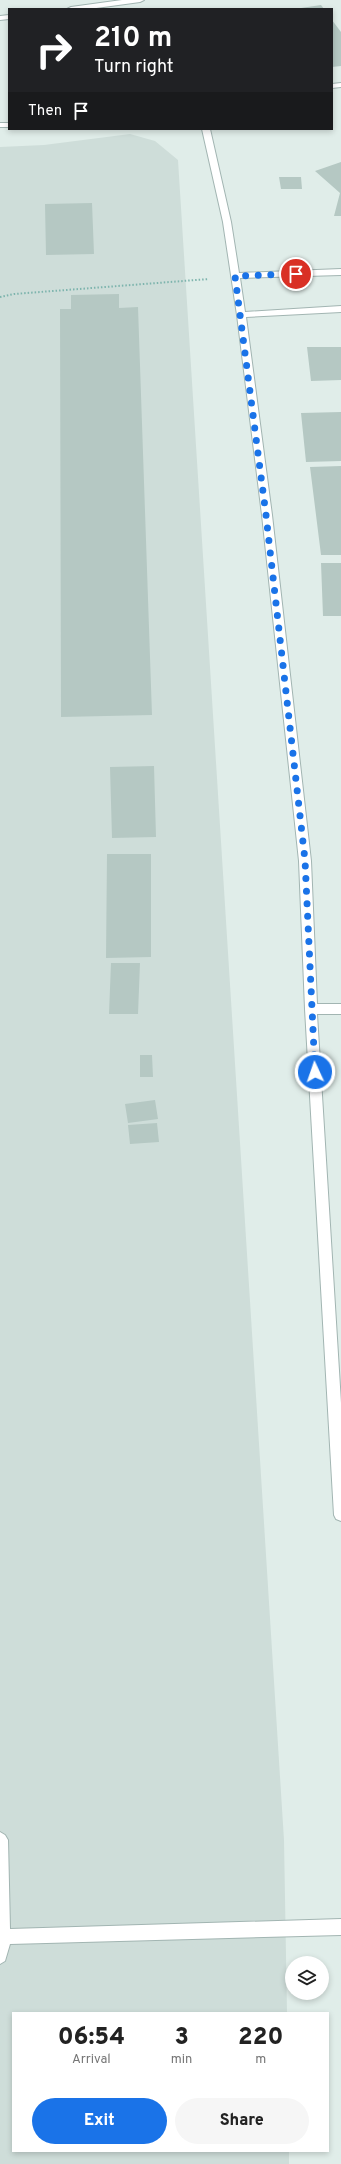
<!DOCTYPE html>
<html lang="en">
<head>
<meta charset="utf-8">
<style>
	body { margin:0; font-family:Overpass,sans-serif; background:#f6f6f6; color:#222; height:100vh; display:flex; flex-direction:column; font-size:15px; white-space:nowrap }
	* { box-sizing:border-box; margin:0 }
	p { font-size:13px; color:#767676 }
	.icon { flex:none; width:22px; height:22px; fill:none; stroke:currentColor; stroke-width:2; stroke-linecap:round; stroke-linejoin:round }
	.map { position:relative; flex:1; overflow:hidden }
	.side { position:absolute; left:12px; top:2012px; width:317px; height:140px; display:flex; flex-direction:column; background:#fff; border-radius:0px; box-shadow:0 2px 6px #0003 }
	.side>* { flex:none }
	.hud { position:absolute; left:8px; top:8px; width:325px; height:122px; border-radius:0px; box-shadow:0 2px 6px #0003; background:#202124; color:#fff; overflow:hidden }
	.fabs { position:absolute; left:285px; top:1956px; display:grid; gap:8px }
	.fabs a { display:grid; place-items:center; width:44px; height:44px; border-radius:50%; background:#fff; box-shadow:0 2px 6px #0003; font-size:20px }
	.pin { position:absolute; display:grid; place-items:center; width:34px; height:34px; color:#fff; margin:-17px; border:2px solid #fff; border-radius:50%; box-shadow:0 1px 4px #0007 }
	.me { position:absolute; width:44px; margin:-22px; rotate:357deg; stroke-linejoin:round; filter:drop-shadow(0 0 3px #0008) }
	.turn { display:flex; align-items:center; gap:14px; height:84px; padding:0 20px; font-size:18px }
	.turn .icon { width:52px; height:52px; stroke-width:2.5 }
	.turn b { display:block; font-size:28px; line-height:34px }
	.then { display:flex; align-items:center; height:38px; padding:0 20px; background:#0003; gap:8px; font-size:15px }
	.eta { display:flex; justify-content:space-evenly; align-items:center; height:68px; text-align:center }
	.eta b { font-size:24px; font-weight:800; line-height:28px }
	.cta { display:flex; gap:8px; margin-top:auto; padding:8px 20px }
	.cta a { flex:1; height:46px; border-radius:24px; background:#1a73e8; color:#fff; font-size:16px; font-weight:800; line-height:46px; text-align:center }
	.cta a+a { background:#f6f6f6; color:#222 }
	.map>svg:first-child { display:block }
	.built { fill:#ceddd9 }
	.building { fill:#b5c8c3 }
	.lines { fill:none; stroke-linecap:round; stroke-linejoin:round }
	.minor-casing { stroke:#a2b5b2; stroke-width:2 }
	.path { stroke:#7db4ad; stroke-width:2; stroke-dasharray:1.5 2; stroke-linecap:butt }
	.minor { fill:#fff; fill-rule:evenodd }
	.route { stroke:#1a73e8; stroke-width:7; stroke-dasharray:0 12.6 }
</style>
</head>
<body>
<div class="map">
<svg width="341" height="2164" viewBox="0 0 341 2164">
	<rect width="100%" height="100%" fill="#e0ede9"/>
	<path class="built" d="M130 134 155 141 178 160 284 1840 287 2013H13V2151H289V2164H0V147L44 145Z"/>
	<path class="building" d="M321 5 324 9H301V8Z
		M332 20 341 32V66L332 67Z
		M341 162V216H334L340 193 315 171Z
		M279 177H301L302 189H281Z
		M92 203 94 254 46 255 45 204Z
		M119 294V308L138 307 152 715 61 717 60 309H71V295Z
		M307 347H341V380L311 381Z
		M341 412V461L306 462 301 413Z
		M341 466V555H321L310 467Z
		M321 563H341V616H323Z
		M154 766 156 837 112 838 110 767Z
		M107 854H151V957L106 958Z
		M111 963H140L138 1014H109Z
		M140 1055H152L153 1077H140Z
		M155 1100 158 1119 128 1123 125 1104Z
		M157 1123 159 1142 130 1144 128 1125Z"/>
	<g class="lines">
		<g class="minor-casing">
			<path id="minor" d="M122 0H144L140 2 89 9H67L71 7Z
				M9 15V19L0 20V16Z
				M341 83V87L332 88V84Z
				M0 123H9V127H0Z
				M202 129H210L231 222 239 273 341 269V275L240 278 245 312 341 306V312L246 317 272 515 311 861 317 1004H341V1014H317L341 1403V1521L336 1519 334 1515 305 1009 299 861 262 515 237 315 223 222Z
				M0 1832 5 1835 8 1840 10 1929 341 1919V1935L10 1944 5 1961 0 1964Z"/>
		</g>
		<path class="path" d="M0 297 14 294 209 279"/>
		<use href="#minor" class="minor"/>
	</g>
	<g class="lines">
		<path class="route" d="M296 274 235 276 266 515 305 860 315 1072"/>
	</g>
</svg>
<div class="fabs">
<a><svg class="icon" aria-label="layers" viewBox="0 0 24 24"><path d="M12 4l9 5-9 5-9-5zM3 14l9 5 9-5"/></svg></a>
</div>
<div class="pin" style="left:296px;top:274px;background:#d93025"><svg class="icon" aria-label="arrive" viewBox="0 0 24 24"><path d="M6 21V4h12l-3 4 3 4H6"/></svg></div>
<svg class="me" style="left:315px;top:1072px" viewBox="-20 -20 40 40"><circle r="17" fill="#1a73e8" stroke="#fff" stroke-width="3"/><path d="M0-11L8 9 0 5-8 9z" fill="#fff"/></svg>
<div class="hud">
<div class="turn"><svg class="icon" aria-label="right" viewBox="0 0 24 24"><path d="M7 20v-9h11M14 6l5 5-5 5"/></svg><div><b>210 m</b>Turn right</div></div>
<div class="then">Then<svg class="icon" aria-label="arrive" viewBox="0 0 24 24"><path d="M6 21V4h12l-3 4 3 4H6"/></svg></div>
</div>
<section class="side">
<div class="eta">
<div><b>06:54</b><p>Arrival</p></div>
<div><b>3</b><p>min</p></div>
<div><b>220</b><p>m</p></div>
</div>
<div class="cta"><a>Exit</a><a>Share</a></div>
</section>
</div>
</body>
</html>
